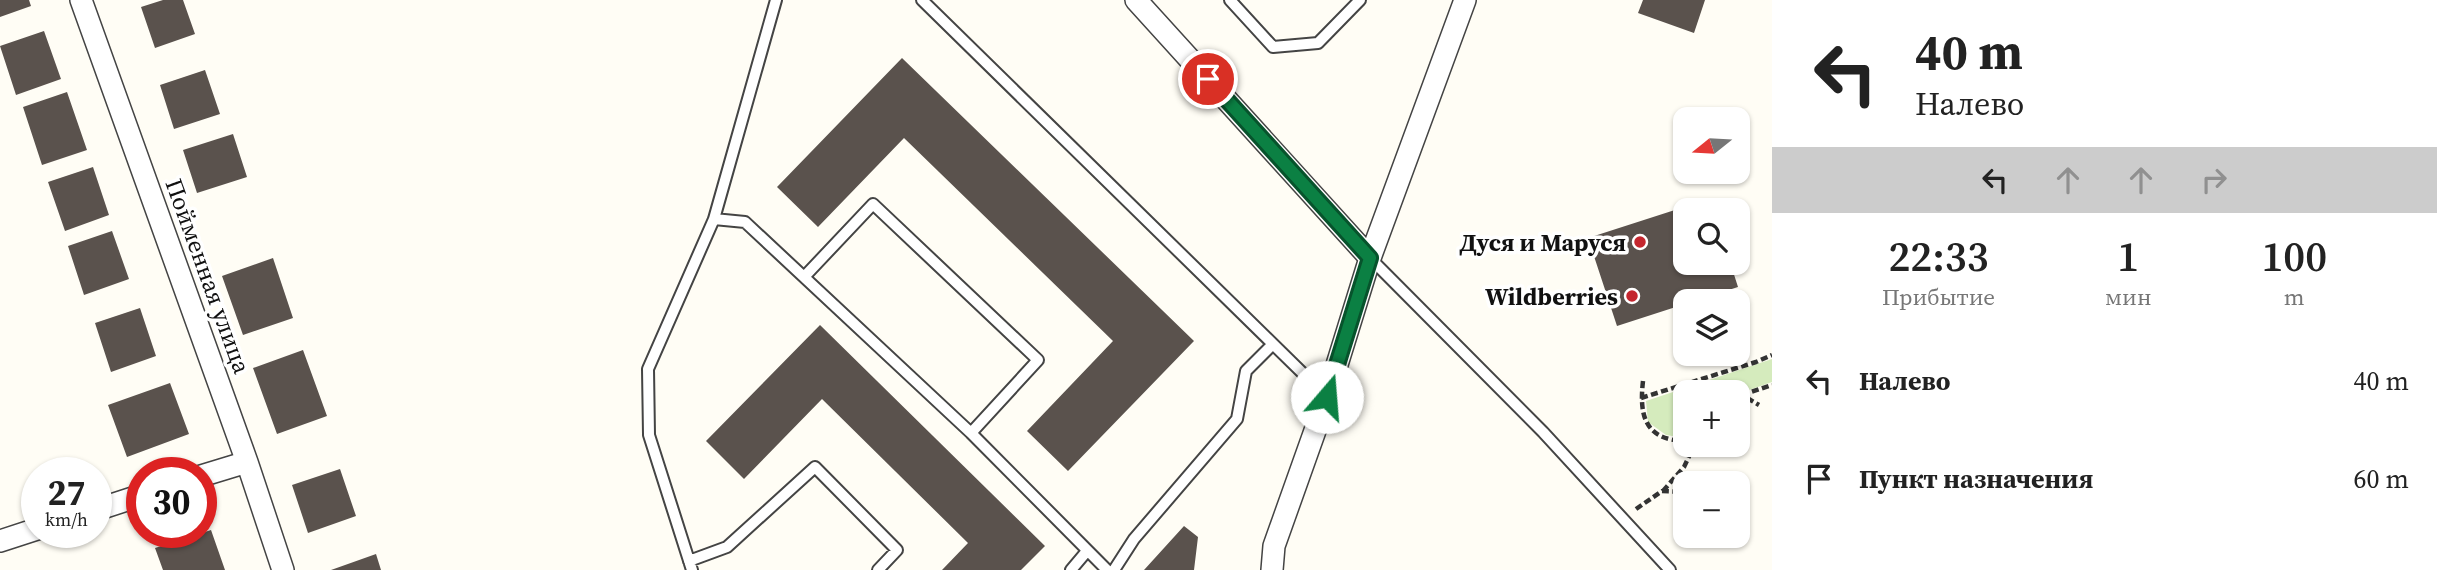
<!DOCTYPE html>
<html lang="ru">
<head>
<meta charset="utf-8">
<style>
	body { margin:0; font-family:"Source Serif 4",serif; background:#f2f2f2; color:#222; height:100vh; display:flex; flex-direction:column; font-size:26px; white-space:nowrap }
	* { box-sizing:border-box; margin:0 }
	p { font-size:23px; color:#767676 }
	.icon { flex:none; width:38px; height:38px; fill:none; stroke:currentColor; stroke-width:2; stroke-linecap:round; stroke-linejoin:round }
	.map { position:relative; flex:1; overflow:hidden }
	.panel { display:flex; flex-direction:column; background:#fff; width:665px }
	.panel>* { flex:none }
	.hud { background:#fff; color:#222; overflow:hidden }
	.needle { width:46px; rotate:252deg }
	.tools { position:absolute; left:1673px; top:107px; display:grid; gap:14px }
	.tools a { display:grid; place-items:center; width:77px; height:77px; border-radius:14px; background:#fff; box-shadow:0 2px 5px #0004; font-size:35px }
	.speed { position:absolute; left:21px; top:457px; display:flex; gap:14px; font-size:35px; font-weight:700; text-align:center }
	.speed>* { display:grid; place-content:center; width:91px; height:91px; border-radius:50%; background:#fff; box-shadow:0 2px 5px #0004; line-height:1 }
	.speed small { font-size:18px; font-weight:400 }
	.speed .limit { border:10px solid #d22; background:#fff; color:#111 }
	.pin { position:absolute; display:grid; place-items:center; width:60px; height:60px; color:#fff; margin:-30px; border:4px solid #fff; border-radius:50%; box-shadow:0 2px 7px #0007 }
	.me { position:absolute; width:77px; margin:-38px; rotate:18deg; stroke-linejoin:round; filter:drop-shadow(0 0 5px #0008) }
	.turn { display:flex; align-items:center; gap:24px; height:147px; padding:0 28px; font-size:32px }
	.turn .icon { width:91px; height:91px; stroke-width:2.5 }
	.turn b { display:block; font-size:49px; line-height:60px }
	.lanes { display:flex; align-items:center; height:66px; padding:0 28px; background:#0003; justify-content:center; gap:35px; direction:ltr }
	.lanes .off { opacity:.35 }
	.eta { display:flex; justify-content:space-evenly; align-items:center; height:119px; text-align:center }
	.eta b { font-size:42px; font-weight:600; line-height:49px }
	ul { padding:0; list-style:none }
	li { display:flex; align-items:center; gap:21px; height:98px; padding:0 28px }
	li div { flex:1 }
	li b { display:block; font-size:26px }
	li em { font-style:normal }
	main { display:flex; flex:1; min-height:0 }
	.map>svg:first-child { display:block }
	.green { fill:#d5ebbd }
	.building { fill:#5a524d }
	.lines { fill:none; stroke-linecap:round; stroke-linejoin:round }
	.lane-casing { stroke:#444; stroke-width:14 }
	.street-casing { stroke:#444; stroke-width:24 }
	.path { stroke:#333; stroke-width:4.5; stroke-dasharray:7 3.5; stroke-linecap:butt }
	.lane { stroke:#fff; stroke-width:10 }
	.street { stroke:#fff; stroke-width:21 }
	.route-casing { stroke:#07532c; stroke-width:18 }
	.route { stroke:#0b8043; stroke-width:12 }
	.poi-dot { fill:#c4262e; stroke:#fff; stroke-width:2.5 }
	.labels { text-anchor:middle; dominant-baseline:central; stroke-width:7; stroke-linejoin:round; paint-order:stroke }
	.poi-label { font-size:24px; font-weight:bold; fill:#111; stroke:#fff; text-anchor:end }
	.street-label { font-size:24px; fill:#111; stroke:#fff }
</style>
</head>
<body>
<main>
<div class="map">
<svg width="1772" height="570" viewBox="0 0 1772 570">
	<rect width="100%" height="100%" fill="#fffdf5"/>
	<path class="green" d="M1772 359V382L1738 394V392H1685V438L1666 435 1648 422 1646 401Z"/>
	<path class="building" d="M0 0H29L31 6 0 17Z
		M163 0H183L195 34 155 48 141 7Z
		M1643 0H1705L1694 33 1638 13Z
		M44 31 61 79 16 95 0 46Z
		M902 58 1194 341 1068 471 1027 431 1113 341 904 138 818 227 777 187Z
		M205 70 220 114 174 129 160 85Z
		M67 92 87 150 42 165 23 107Z
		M233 134 247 177 197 193 183 150Z
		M93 167 109 215 65 231 48 182Z
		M1709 199 1713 210H1685V262H1730L1738 287 1694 301H1685V304L1617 326 1588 238Z
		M112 231 129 279 84 295 68 246Z
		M273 258 293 318 243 335 222 276Z
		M140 308 156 356 111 372 95 323Z
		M820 325 1045 546 1021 570H942L968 543 822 399 744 479 706 441Z
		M303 350 327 416 277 434 253 368Z
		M170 383 189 434 127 457 108 405Z
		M340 469 356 516 308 533 292 485Z
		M1184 526 1198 537 1194 570H1144Z
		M211 530 225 570H163L155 548Z
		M376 554 381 570H331Z"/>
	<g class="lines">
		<g class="lane-casing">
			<path id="lane" d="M922 0 1327 397
				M1230 0 1273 47 1318 43 1360 0
				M714 219 745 222 971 433 1107 570
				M1370 258 1543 432 1670 570
				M804 277 873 204 1038 360 971 433
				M689 561 727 547 815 467 897 550 878 570
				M692 570 649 435 648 369 714 219 776 0
				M1071 570 1087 551
				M1114 570 1134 539 1237 419 1246 371 1273 344"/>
		</g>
		<g class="street-casing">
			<path id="street" d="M81 0 247 462 283 570
				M1136 0 1370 258
				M201 476 247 462
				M96 510 142 495
				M0 541 37 529
				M1272 570 1274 546 1327 397 1370 258 1465 0"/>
		</g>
		<path class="path" d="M1643 381C1639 416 1645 440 1685 441
			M1742 395 1772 385
			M1738 397 1742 395 1759 405
			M1641 398 1756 362 1772 355
			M1663 491 1684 467 1695 444
			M1738 502 1741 503
			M1636 509 1662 491 1685 492"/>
		<use href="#lane" class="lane"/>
		<use href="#street" class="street"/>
	</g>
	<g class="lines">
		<g class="route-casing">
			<path id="route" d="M1208 79 1370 258 1327 397"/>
		</g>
		<use href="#route" class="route"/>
	</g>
	<g class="poi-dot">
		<circle cx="1640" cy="242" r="7"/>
		<circle cx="1632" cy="296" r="7"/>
	</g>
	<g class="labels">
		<g class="poi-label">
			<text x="1626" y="242">Дуся и Маруся</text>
			<text x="1618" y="296">Wildberries</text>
		</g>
		<g class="street-label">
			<text transform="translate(208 276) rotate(70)">Пойменная улица</text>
		</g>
	</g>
</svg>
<div class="tools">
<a><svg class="needle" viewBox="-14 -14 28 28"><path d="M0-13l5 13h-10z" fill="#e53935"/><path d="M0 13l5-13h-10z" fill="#767676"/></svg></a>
<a><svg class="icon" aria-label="search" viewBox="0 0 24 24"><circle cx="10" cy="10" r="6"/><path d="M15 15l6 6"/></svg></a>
<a><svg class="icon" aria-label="layers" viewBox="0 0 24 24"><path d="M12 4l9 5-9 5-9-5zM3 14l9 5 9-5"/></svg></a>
<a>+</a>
<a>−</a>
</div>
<div class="speed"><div>27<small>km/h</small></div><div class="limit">30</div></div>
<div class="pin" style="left:1208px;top:79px;background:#d93025"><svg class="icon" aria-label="arrive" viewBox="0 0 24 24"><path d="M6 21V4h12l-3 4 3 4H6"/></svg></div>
<svg class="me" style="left:1327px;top:397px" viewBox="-20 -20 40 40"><circle r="19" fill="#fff"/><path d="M0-13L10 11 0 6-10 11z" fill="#0b8043"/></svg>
</div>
<section class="panel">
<div class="hud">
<div class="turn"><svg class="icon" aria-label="left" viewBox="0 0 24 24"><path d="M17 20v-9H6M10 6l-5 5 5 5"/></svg><div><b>40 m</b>Налево</div></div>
<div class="lanes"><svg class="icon" aria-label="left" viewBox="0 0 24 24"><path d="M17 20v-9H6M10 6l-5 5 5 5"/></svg><svg class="icon off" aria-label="ahead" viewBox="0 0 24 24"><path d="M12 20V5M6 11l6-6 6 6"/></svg><svg class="icon off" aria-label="ahead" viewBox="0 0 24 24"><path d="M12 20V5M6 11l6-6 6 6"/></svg><svg class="icon off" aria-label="right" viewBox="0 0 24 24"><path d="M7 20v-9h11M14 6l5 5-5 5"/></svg></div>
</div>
<div class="eta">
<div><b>22:33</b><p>Прибытие</p></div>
<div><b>1</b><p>мин</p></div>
<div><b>100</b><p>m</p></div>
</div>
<ul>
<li><svg class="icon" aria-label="left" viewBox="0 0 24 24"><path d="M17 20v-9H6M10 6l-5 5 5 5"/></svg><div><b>Налево</b></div><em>40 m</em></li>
<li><svg class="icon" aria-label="arrive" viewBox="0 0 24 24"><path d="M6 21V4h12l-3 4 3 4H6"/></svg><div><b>Пункт назначения</b></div><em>60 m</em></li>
</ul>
</section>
</main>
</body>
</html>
